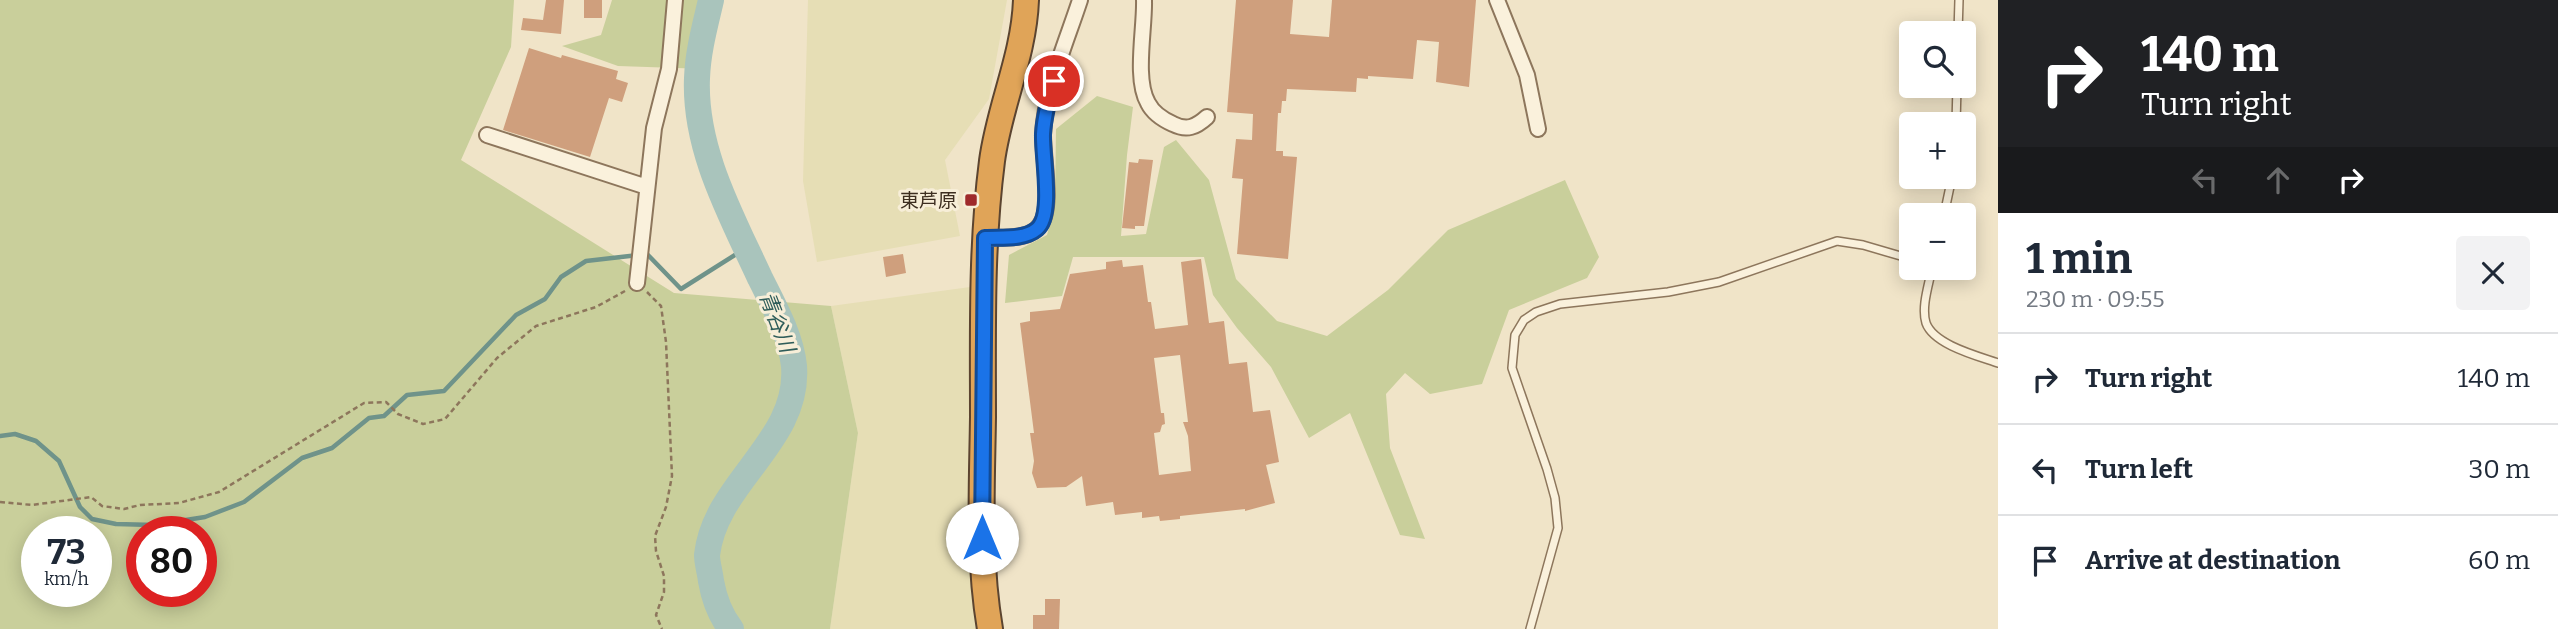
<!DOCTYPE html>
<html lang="en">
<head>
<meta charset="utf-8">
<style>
	body { margin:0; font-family:Bitter,"Noto Sans JP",serif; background:#f2f2f3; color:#1f2937; height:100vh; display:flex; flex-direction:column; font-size:26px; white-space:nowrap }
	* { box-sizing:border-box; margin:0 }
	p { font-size:23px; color:#747a83 }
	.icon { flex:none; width:38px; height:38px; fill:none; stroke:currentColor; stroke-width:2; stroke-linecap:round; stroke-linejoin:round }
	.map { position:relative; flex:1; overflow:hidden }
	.side { display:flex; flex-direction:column; background:#fff; width:560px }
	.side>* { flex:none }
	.top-card { background:#202124; color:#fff; overflow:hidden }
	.tools { position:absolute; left:1899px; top:21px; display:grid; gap:14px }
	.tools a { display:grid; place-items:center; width:77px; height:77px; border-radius:7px; background:#fff; box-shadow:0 4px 18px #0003; font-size:35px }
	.speed { position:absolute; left:21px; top:516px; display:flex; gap:14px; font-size:35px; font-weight:700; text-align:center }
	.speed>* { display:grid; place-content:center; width:91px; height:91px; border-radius:50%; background:#fff; box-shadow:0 4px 18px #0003; line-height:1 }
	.speed small { font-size:18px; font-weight:400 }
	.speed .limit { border:10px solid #d22; background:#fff; color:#111 }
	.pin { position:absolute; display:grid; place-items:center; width:60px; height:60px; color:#fff; margin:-30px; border:4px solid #fff; border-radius:50%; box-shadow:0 2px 7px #0007 }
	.me { position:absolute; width:77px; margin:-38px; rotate:0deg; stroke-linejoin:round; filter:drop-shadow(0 0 5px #0008) }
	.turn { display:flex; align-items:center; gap:24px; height:147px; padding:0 28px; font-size:32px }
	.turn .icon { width:91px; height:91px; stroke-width:2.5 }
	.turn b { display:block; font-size:49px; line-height:60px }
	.lanes { display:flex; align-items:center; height:66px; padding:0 28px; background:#0003; justify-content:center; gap:35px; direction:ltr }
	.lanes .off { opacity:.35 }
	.round { display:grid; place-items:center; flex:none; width:74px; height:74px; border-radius:7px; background:#f2f2f3 }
	.summary { display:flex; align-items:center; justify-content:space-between; height:119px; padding:0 28px }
	h1 { font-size:42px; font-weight:700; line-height:52px }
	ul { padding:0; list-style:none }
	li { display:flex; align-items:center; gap:21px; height:91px; padding:0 28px; border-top:2px solid #e0e1e3 }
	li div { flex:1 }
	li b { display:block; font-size:26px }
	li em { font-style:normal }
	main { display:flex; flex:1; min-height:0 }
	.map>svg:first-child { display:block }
	.farmland { fill:#e6deb5 }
	.green { fill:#c9cf9b; fill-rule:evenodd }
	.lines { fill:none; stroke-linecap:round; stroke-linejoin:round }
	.stream { stroke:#6f938a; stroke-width:4.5 }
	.river { stroke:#a9c4bc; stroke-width:26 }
	.building { fill:#cf9f7d; fill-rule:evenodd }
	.lane-casing { stroke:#8d765c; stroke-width:10 }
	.street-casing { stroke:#8d765c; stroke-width:18 }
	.highway-casing { stroke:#5b4430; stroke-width:28 }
	.path { stroke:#8d765c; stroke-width:2.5; stroke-dasharray:5 3.5; stroke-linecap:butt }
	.lane { stroke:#faf1dc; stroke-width:7 }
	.street { stroke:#faf1dc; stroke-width:14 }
	.highway { stroke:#e0a458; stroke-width:24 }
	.route-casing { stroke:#114b97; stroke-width:18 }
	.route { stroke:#1a73e8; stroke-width:12 }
	.poi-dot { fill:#9e2a2b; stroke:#f7eed8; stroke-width:2.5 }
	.labels { text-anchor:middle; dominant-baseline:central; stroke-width:6; stroke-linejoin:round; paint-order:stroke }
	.poi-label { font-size:19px; fill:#3d2e20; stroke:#f7eed8; text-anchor:end }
	.water-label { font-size:21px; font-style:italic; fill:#2f5d5a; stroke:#f7eed8 }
</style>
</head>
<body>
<main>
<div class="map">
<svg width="1998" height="629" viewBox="0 0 1998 629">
	<rect width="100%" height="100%" fill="#f0e4c8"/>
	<path class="farmland" d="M808 0H1007L989 99 945 160 960 236 817 262 803 181Z
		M970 287 968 519 979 629H830L858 433 831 306Z"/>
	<path class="green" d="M0 0H514L511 47 461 160 674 293 831 306 858 433 830 629H0ZM37 532H96V592H37ZM142 532H201V592H142Z
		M612 0H723L706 69 618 66 562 46 601 35Z
		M1097 96 1133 107 1127 155 1121 236 1146 234 1164 147 1176 140 1209 180 1236 279 1277 321 1327 336 1388 290 1448 230 1565 180 1599 257 1587 278 1509 310 1482 384 1430 394 1405 373 1386 394 1390 448 1425 539 1400 535 1350 413 1309 438 1271 367 1237 328 1213 295 1204 257H1073L1062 296 1005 303 1009 255 1047 235 1055 205 1056 129Z"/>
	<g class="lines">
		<path class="stream" d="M0 436 15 434 36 441 59 461 80 507 92 519 116 524 154 525 205 517 244 502 302 458 332 448 369 418 384 416 407 395 444 391 516 315 545 299 561 277 586 261 647 254 681 289 746 248"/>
		<path class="river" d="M711 0C705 26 698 51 697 78 694 149 731 215 760 278 773 304 791 336 794 366 800 442 715 482 707 555 707 563 710 572 711 581 714 598 720 615 731 629"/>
	</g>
	<path class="building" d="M546 0H564L561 34 521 30 523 18 543 20Z
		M584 0H602V18H584Z
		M1236 0H1293L1290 34 1329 37 1332 0H1476L1469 87 1436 82 1439 42 1417 40 1413 79 1368 76V79L1357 78 1356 92 1287 89 1286 101H1282L1281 113H1278L1276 151H1283V156L1297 157 1288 259 1237 254 1243 179 1232 178 1236 139 1252 140 1253 114 1227 112Z
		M529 48 561 58 562 55 618 71 616 79 628 83 622 102 609 98 590 157 503 130Z
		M1139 159 1153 160 1144 226H1135V229L1122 228 1129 162 1138 163Z
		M903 254 906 273 886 277 883 257Z
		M1201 259 1209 323 1224 321 1229 364 1247 362 1253 412 1270 410 1279 462 1266 465 1275 503 1245 511V509L1180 516V519L1160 521 1159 516 1142 518V512L1115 515 1113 502 1086 506 1082 476 1066 487 1037 488 1032 473 1034 461 1030 433H1034L1020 323 1030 321V312L1060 309 1070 274 1106 269V262L1122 260 1123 267 1143 265 1148 302H1151L1155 329 1188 325 1181 262ZM1180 355 1188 422H1183L1188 436 1191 471 1159 475 1154 433 1160 432 1162 425 1165 424 1164 413H1161L1154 358Z
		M1045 599H1060L1059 629H1033V615H1045Z"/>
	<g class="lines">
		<g class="lane-casing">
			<path id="lane" d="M1958 33 1959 0
				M1956 124 1957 86
				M1944 215 1952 177
				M1932 268C1929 284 1921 307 1926 323 1934 345 1978 356 1998 363
				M1530 629 1558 528 1555 498 1547 469 1512 368 1515 335 1524 320 1536 312 1560 304 1668 292 1719 282 1837 241 1863 245 1911 259"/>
		</g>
		<g class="street-casing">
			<path id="street" d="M1144 0C1145 28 1134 79 1148 103 1153 113 1164 120 1173 124 1187 131 1196 127 1207 117
				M1497 0 1527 75 1538 129
				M487 135 647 187
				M985 238C1001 237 1030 241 1040 225 1053 208 1043 158 1043 135 1045 90 1066 43 1080 0
				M637 283 654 128 669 69 675 0"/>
		</g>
		<g class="highway-casing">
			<path id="highway" d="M990 629C978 559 982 488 983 417 983 331 981 246 992 161 999 107 1024 56 1026 0"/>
		</g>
		<path class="path" d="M647 292 661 306 666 342 672 476 666 507 655 536 656 551 664 576V592L656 615 662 629
			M0 502 32 505 91 497 102 506 124 509 140 505 179 503 219 492 364 403 386 402 398 414 423 424 445 419 497 358 536 326 596 307 625 291"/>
		<use href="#lane" class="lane"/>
		<use href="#street" class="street"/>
		<use href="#highway" class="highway"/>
	</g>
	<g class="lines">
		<g class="route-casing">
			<path id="route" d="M982 538 985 238C1001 237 1024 240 1037 229 1054 215 1042 156 1043 134 1044 116 1049 98 1054 81"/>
		</g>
		<use href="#route" class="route"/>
	</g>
	<rect class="poi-dot" x="964" y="193" width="14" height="14" rx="3.5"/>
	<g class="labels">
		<g class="poi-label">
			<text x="957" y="200">東芦原</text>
		</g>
		<g class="water-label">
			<text transform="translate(777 322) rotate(69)">青谷川</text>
		</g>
	</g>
</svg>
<div class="tools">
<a><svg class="icon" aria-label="search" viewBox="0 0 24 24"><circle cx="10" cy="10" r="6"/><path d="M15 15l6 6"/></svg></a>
<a>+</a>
<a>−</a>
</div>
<div class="speed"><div>73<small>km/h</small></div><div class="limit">80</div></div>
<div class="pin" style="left:1054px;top:81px;background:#d93025"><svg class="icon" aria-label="arrive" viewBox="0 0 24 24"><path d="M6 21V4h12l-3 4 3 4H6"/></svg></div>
<svg class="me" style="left:982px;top:538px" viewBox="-20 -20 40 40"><circle r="19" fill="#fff"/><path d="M0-13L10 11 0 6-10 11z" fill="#1a73e8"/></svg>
</div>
<section class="side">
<div class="top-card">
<div class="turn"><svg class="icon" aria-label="right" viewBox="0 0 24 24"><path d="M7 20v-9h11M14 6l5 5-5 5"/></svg><div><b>140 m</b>Turn right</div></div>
<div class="lanes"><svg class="icon off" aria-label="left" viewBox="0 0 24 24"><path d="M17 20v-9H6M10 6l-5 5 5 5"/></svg><svg class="icon off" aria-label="ahead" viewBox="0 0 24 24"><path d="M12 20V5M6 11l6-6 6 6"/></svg><svg class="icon" aria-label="right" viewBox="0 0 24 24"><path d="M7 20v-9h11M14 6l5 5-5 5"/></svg></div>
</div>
<div class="summary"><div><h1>1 min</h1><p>230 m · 09:55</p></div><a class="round"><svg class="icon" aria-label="close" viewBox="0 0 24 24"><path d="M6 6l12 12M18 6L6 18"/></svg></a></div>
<ul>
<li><svg class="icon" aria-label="right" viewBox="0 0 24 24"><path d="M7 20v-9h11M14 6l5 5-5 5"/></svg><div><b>Turn right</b></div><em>140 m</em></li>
<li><svg class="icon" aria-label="left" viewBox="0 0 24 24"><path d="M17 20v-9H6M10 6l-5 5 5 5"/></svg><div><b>Turn left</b></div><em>30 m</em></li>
<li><svg class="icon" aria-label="arrive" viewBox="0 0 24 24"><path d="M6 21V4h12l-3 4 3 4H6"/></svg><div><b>Arrive at destination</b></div><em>60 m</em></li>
</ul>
</section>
</main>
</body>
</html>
